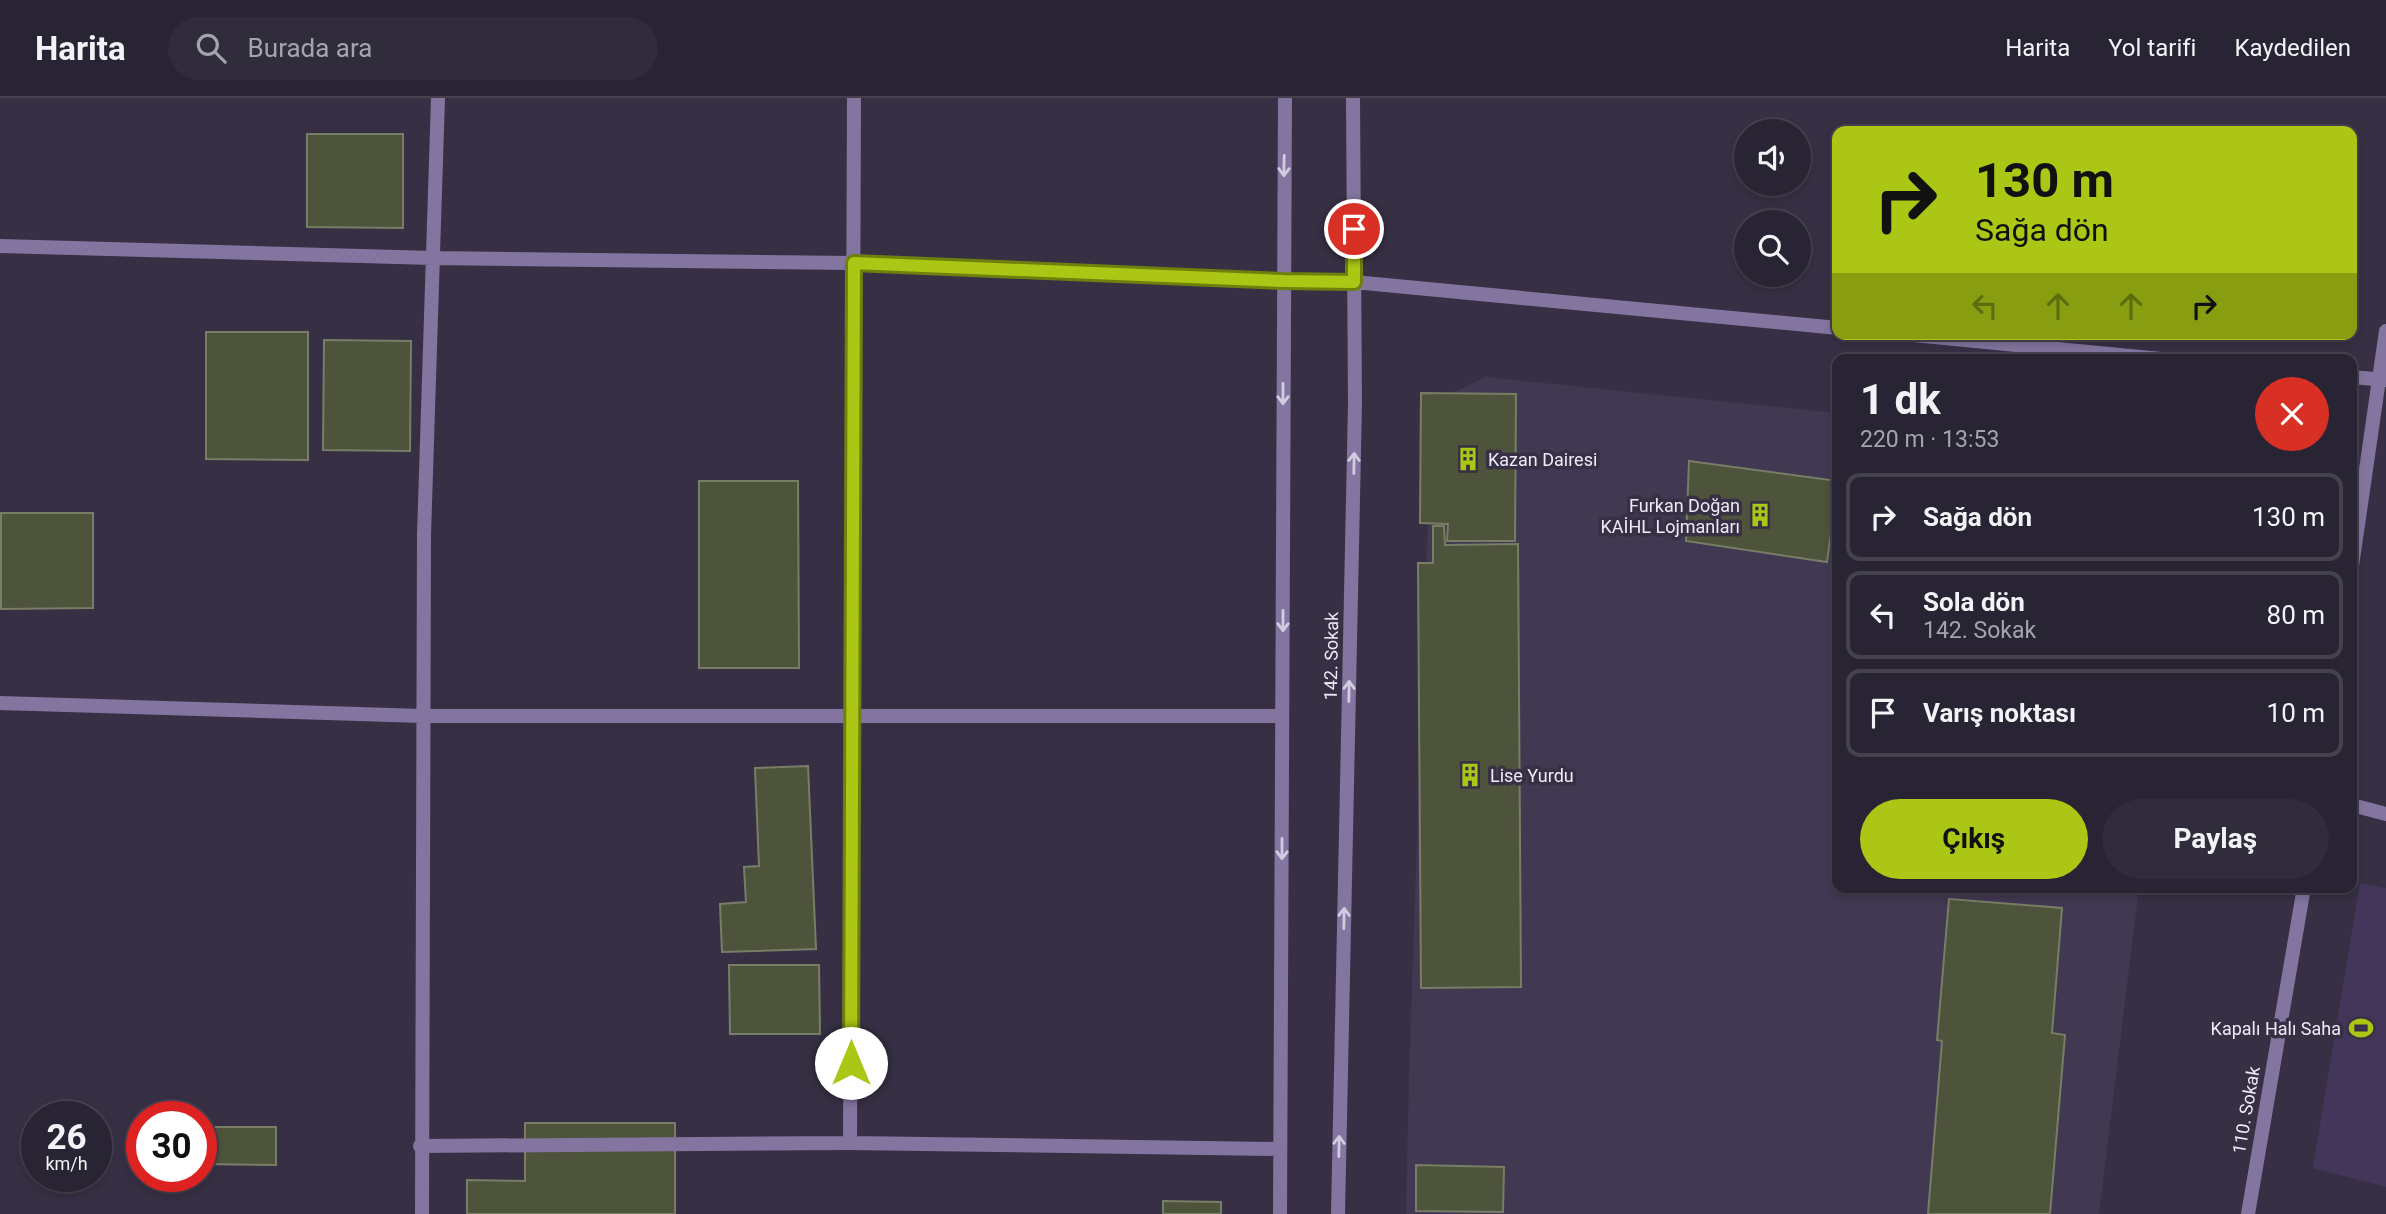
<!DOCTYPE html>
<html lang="tr">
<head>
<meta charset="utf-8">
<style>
	body { margin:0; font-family:Roboto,sans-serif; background:#312c3c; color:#f1f3f6; height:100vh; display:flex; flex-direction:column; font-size:26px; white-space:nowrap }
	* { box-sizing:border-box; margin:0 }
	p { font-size:23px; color:#a5a4ac }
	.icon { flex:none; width:38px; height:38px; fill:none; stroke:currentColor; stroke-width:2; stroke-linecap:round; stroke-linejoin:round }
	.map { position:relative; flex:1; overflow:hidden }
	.details { position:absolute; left:1832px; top:256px; width:525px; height:539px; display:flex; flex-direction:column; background:#292434; border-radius:14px; box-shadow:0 4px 10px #0003,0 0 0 2px #45414f }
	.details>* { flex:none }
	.hud { position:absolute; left:1832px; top:28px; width:525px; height:214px; border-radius:14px; box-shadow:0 4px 10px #0003,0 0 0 2px #45414f; background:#abc614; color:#111; overflow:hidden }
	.fabs { position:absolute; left:1734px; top:21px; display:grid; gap:14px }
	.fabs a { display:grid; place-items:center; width:77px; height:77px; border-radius:50%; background:#292434; box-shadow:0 4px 10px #0003,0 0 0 2px #45414f; font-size:35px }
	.speed { position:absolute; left:21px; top:1003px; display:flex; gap:14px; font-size:35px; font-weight:700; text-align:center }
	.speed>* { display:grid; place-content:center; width:91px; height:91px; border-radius:50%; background:#292434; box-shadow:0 4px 10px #0003,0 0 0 2px #45414f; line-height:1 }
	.speed small { font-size:18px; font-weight:400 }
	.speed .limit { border:10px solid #d22; background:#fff; color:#111 }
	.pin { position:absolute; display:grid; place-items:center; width:60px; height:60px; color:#fff; margin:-30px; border:4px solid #fff; border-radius:50%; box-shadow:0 2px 7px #0007 }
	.me { position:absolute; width:77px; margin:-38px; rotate:0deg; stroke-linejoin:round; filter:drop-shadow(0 0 5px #0008) }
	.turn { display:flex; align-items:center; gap:24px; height:147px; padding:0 28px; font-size:32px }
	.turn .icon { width:91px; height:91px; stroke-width:2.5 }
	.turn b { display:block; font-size:49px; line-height:60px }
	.lanes { display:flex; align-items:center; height:66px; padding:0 28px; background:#0003; justify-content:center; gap:35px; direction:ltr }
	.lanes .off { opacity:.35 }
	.round { display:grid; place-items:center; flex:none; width:74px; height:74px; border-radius:37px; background:#312c3c }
	.head { display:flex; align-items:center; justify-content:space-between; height:119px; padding:0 28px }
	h1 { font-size:42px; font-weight:700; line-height:52px }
	.primary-button { display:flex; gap:14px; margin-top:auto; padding:14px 28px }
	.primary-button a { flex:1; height:80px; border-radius:42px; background:#abc614; color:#111; font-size:28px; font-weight:700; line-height:80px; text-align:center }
	.primary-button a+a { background:#312c3c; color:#f1f3f6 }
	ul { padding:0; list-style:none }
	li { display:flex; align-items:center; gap:21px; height:88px; margin:0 14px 10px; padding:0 14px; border:4px solid #45414f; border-radius:14px }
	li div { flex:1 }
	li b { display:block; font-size:26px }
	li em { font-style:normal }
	header { display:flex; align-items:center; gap:42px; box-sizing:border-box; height:98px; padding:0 35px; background:#292434; border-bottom:2px solid #45414f }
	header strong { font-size:33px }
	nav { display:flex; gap:38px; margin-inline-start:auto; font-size:24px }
	.search { width:490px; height:63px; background:#312c3c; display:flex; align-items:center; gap:18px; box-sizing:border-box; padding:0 24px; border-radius:38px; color:#a5a4ac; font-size:26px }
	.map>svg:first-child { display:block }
	.built { fill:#413852 }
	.green { fill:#44365b }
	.building { fill:#4e533c; stroke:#787e66; stroke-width:2 }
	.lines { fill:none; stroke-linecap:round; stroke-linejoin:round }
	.street { stroke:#83759f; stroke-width:14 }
	.oneway { stroke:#d3cce1 }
	.route-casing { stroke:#6f810d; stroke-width:18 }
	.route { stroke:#abc614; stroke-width:12 }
	.labels { text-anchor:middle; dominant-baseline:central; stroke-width:7; stroke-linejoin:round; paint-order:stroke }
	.poi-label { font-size:18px; fill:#eee9f7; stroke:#373045; text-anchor:start }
	.street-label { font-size:18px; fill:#eee9f7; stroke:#373045 }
</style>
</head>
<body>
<header>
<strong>Harita</strong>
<div class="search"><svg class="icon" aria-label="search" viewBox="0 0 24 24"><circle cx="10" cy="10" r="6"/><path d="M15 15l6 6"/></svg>Burada ara</div>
<nav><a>Harita</a><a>Yol tarifi</a><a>Kaydedilen</a></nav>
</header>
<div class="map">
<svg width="2386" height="1116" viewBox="0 0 2386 1116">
	<rect width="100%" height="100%" fill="#373045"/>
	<path class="built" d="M1485 279 1837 315 1838 789H2139L2099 1116H1406L1409 977 1432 305Z"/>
	<path class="green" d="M2360 785 2386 790V1089L2313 1070Z"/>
	<path class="building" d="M307 36H403V130L307 129Z
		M206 234H308V362L206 361Z
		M324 242 411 243 410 353 323 352Z
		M1421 295 1516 296 1515 443H1447L1448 426 1420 425Z
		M1689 363 1838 383 1827 464 1686 443Z
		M699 383H798L799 570H699Z
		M1 415H93V510L1 511Z
		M1433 428H1444L1445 447 1518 446 1521 889 1421 890 1418 465H1433Z
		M808 668 816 851 722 854 720 806 746 804 744 769 759 768 755 670Z
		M1949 801 2062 810 2052 935 2065 937 2050 1116H1928L1942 943 1937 942Z
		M729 867H819L820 936H730Z
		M525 1025H675V1116H467V1082L525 1083Z
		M201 1029H276V1067L201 1066Z
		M1416 1067 1504 1069 1503 1114 1416 1113Z
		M1163 1103 1221 1104V1116H1163Z"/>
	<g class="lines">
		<path class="street" d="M0 148 433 160 854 165 1283 183 1354 184 1838 230
			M1903 236 2161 261
			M2352 279 2385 282
			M2352 468 2386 233
			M0 605 423 618H1282
			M2352 707 2386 716
			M850 1045 854 0
			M420 1048 850 1045 1280 1051
			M422 1116 424 437 438 0
			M1280 1116 1285 0
			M1338 1116 1355 305 1353 0
			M2248 1116 2304 789"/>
	</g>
	<defs><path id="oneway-shaft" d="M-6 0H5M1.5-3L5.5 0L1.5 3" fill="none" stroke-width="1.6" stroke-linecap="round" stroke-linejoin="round" transform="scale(1.75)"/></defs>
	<g class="oneway">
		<use href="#oneway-shaft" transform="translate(1284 68) rotate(91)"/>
		<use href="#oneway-shaft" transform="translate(1283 296) rotate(90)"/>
		<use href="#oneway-shaft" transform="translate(1354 365) rotate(-89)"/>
		<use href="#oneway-shaft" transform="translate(1283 523) rotate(90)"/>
		<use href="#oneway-shaft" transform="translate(1349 593) rotate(-89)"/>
		<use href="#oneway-shaft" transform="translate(1282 751) rotate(90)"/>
		<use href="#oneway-shaft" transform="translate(1344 820) rotate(-89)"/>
		<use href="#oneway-shaft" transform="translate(1339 1048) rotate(-89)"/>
	</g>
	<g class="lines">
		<g class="route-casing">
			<path id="route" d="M851 965 854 165 1283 183 1354 184V131"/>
		</g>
		<use href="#route" class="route"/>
	</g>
	<defs>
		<g id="building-bare" transform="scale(1.89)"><path d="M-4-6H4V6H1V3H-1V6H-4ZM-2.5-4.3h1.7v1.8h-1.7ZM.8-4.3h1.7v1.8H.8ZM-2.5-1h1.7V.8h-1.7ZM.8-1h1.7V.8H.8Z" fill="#abc614" stroke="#373045" stroke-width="2.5" paint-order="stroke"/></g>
		<g id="stadium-bare" transform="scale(1.89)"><path d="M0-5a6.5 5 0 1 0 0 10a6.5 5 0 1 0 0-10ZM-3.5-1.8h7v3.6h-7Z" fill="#abc614" stroke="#373045" stroke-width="2.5" paint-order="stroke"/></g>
	</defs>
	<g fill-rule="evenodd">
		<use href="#building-bare" x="1468" y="361"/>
		<use href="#building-bare" x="1760" y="417"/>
		<use href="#building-bare" x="1470" y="677"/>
		<use href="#stadium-bare" x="2361" y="930"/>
	</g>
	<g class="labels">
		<g class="poi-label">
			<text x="1488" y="361">Kazan Dairesi</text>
			<text x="1740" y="407" text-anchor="end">Furkan Doğan<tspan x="1740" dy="21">KAİHL Lojmanları</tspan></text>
			<text x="1490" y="677">Lise Yurdu</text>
			<text x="2341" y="930" text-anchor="end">Kapalı Halı Saha</text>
		</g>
		<g class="street-label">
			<text transform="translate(1331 558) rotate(-89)">142. Sokak</text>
			<text transform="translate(2246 1012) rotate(-80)">110. Sokak</text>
		</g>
	</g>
</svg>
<div class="fabs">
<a><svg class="icon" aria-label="sound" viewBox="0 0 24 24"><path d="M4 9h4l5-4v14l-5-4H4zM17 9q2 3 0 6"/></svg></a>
<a><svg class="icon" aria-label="search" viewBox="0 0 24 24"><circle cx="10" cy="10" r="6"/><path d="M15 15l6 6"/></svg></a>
</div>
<div class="speed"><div>26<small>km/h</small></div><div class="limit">30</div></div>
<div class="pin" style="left:1354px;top:131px;background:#d93025"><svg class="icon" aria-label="arrive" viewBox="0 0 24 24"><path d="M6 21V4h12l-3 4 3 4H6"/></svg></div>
<svg class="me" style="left:851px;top:965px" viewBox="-20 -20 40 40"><circle r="19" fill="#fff"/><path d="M0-13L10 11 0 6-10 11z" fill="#abc614"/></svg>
<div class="hud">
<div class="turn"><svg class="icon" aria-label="right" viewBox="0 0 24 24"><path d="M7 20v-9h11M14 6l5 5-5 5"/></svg><div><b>130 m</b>Sağa dön</div></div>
<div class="lanes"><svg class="icon off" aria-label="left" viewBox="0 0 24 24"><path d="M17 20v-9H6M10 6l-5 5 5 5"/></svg><svg class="icon off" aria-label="ahead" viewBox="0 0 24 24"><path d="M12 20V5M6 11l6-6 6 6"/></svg><svg class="icon off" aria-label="ahead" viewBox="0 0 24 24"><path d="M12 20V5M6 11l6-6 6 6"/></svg><svg class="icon" aria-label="right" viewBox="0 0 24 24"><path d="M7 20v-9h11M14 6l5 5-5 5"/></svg></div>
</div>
<section class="details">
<div class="head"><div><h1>1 dk</h1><p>220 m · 13:53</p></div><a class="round" style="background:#d93025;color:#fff"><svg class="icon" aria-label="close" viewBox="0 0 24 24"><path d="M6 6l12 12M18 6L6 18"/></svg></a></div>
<ul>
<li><svg class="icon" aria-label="right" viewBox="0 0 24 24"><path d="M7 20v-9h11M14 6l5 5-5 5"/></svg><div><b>Sağa dön</b></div><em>130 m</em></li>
<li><svg class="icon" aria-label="left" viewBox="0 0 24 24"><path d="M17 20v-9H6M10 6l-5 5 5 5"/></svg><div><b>Sola dön</b><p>142. Sokak</p></div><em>80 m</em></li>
<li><svg class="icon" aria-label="arrive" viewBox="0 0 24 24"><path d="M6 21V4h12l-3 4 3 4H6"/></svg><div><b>Varış noktası</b></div><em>10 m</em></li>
</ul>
<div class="primary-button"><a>Çıkış</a><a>Paylaş</a></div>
</section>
</div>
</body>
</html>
